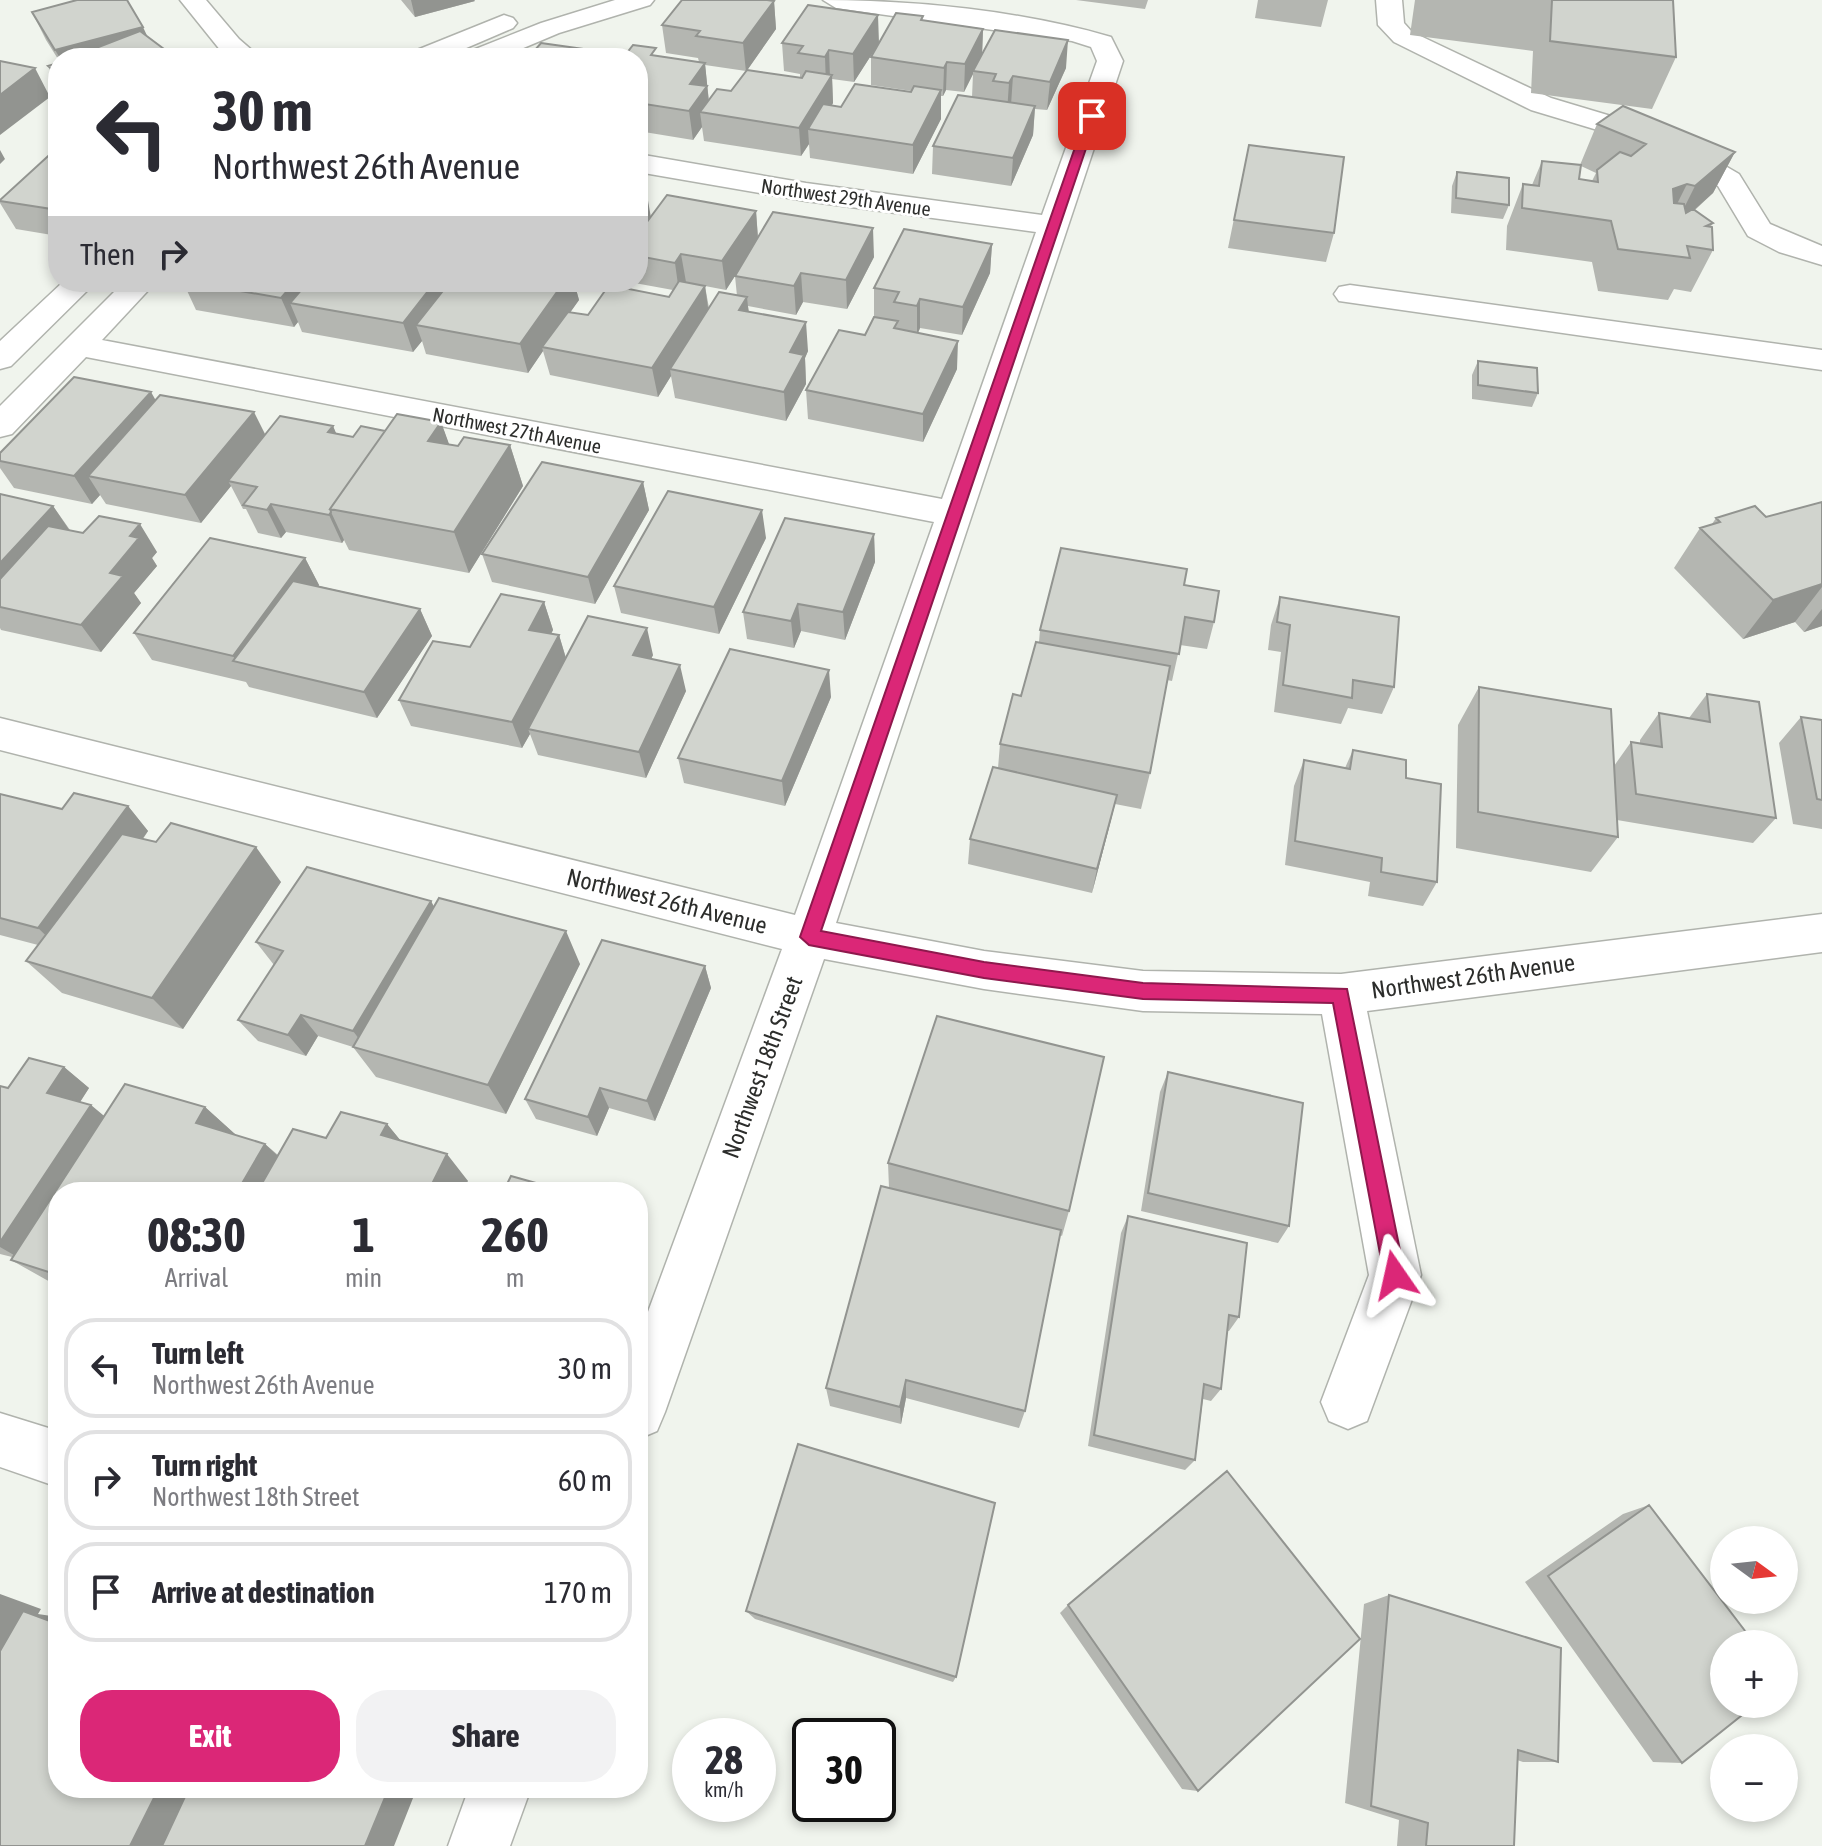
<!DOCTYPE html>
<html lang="en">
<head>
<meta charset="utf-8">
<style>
	body { margin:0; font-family:"Asap Condensed",sans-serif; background:#f2f2f3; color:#2b2b33; height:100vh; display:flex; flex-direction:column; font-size:30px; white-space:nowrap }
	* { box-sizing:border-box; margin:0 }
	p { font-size:26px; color:#7c7c81 }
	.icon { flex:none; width:44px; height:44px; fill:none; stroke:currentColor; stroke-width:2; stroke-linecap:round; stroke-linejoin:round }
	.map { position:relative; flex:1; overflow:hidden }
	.details { position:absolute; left:48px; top:1182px; width:600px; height:616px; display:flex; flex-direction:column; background:#fff; border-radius:32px; box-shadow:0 4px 12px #0003 }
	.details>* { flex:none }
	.banner { position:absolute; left:48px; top:48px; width:600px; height:244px; border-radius:32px; box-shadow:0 4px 12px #0003; background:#fff; color:#2b2b33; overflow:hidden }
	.needle { width:52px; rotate:105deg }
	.controls { position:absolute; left:1710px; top:1526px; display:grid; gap:16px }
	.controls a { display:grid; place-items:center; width:88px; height:88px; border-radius:50%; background:#fff; box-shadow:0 4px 12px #0003; font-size:40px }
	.speed { position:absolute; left:672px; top:1718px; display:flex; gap:16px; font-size:40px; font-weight:700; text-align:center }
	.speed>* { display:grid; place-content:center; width:104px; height:104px; border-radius:50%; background:#fff; box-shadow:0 4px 12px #0003; line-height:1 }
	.speed small { font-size:20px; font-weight:400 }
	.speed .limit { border:4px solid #111; border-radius:12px; background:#fff; color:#111 }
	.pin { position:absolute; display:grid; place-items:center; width:68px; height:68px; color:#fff; margin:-34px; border-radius:16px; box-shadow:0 4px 12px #0006 }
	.me { position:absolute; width:88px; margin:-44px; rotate:349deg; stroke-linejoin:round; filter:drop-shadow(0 0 6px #0008) }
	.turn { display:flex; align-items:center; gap:28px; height:168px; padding:0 32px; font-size:36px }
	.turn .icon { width:104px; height:104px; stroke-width:2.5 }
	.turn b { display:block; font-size:56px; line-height:68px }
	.then { display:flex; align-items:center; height:76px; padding:0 32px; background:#0003; gap:16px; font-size:30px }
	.eta { display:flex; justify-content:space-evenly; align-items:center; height:136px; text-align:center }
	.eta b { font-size:48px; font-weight:700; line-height:56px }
	.button { display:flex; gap:16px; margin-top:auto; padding:16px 32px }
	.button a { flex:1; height:92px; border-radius:32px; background:#db2777; color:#fff; font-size:32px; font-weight:700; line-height:92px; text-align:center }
	.button a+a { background:#f2f2f3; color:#2b2b33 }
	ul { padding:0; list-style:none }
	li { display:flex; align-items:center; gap:24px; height:100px; margin:0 16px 12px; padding:0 16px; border:4px solid #e1e1e2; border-radius:32px }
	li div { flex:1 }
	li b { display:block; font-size:30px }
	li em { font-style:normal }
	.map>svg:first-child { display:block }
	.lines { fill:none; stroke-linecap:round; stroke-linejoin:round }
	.minor-casing { stroke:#b0b3ad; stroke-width:3 }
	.minor { fill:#fff; fill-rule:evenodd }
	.wall { fill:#b4b6b1; fill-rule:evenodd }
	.shaded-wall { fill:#929490 }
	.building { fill:#d1d4ce; stroke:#929490; stroke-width:2 }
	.route { fill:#db2777; stroke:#8e194d; stroke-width:2 }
	.labels { text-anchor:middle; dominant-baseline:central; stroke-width:6; stroke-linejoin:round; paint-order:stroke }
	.far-street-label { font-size:20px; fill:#2c2d2b; stroke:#fff }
	.street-label { font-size:24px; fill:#2c2d2b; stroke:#fff }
</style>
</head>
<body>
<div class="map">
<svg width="1822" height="1846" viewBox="0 0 1822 1846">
	<rect width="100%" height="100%" fill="#f0f4ed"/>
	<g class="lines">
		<g class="minor-casing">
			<path id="minor" d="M180 0H206L239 39 261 58H231L221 51Z
				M615 0H654L650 5 559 33 500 58H464L468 52 541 23Z
				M823 0C916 0 1022 11 1111 37L1123 61 836 923 984 951 1143 971 1341 974 1822 914V952L1367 1011 1421 1275 1367 1421 1348 1429 1329 1421 1321 1402 1369 1275 1322 1014 1143 1011 984 989 824 959 665 1412 657 1431 638 1439V1339L782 949 0 750V718L795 915 934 522 86 357 12 434 0 437V406L124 282H156L102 340 942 499 1036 232 806 201 638 172V154L806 183 1042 215 1097 61 1091 47 1072 41 836 8Z
				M1376 0H1402L1404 23 1412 32 1551 98 1644 126 1703 153 1739 174 1770 224 1822 246V265L1779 252 1748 236 1718 186 1683 165 1624 138 1531 110 1394 42 1378 25Z
				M504 15 513 18 517 23 513 28 443 58H408L412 52Z
				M63 282H96L11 366 0 369V341Z
				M1350 285 1822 350V370L1339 301 1334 294 1339 287Z
				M0 1413 58 1431V1487L0 1467Z
				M469 1788H531L510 1846H448Z"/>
		</g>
		<use href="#minor" class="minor"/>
	</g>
	<path class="wall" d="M401 0H474L475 1 415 17Z
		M1076 0H1148L1145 9Z
		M1258 0H1328L1321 27 1255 18Z
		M1415 0H1673L1676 57 1652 109 1531 93 1533 51 1410 35Z
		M774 1 776 29 747 70 800 78V74L784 71 782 43H879L854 82 832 79 833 103 832 105 841 107 911 92 912 91 871 85V57L923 21 983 29 982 54 1066 68 1047 110 1035 109 1033 135 1011 186 932 174 933 146 972 97 973 74 964 92 946 90 943 96H941V119L913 174 810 158 809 144 801 156 704 141 702 127 693 140 638 131V58L657 56 699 62 698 58 666 53 662 25ZM705 65 746 71 731 91 709 101Z
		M32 12 148 37 176 58H58V59L46 40Z
		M58 63V86L48 66Z
		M1597 124 1735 152 1713 193 1695 210 1713 223 1711 226 1713 250 1691 292 1674 289 1668 300 1598 291 1592 262 1506 250 1507 226 1523 184 1532 185 1542 161 1580 165ZM1581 166 1596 173 1592 181 1579 179Z
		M1249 145 1334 233 1326 262 1228 248Z
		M58 147V236L16 229 0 203V200Z
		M1457 172 1509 205 1503 219 1451 213 1452 186Z
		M638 188 646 189 650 217 756 211 758 237 874 257 847 309 803 302 796 315 748 306 749 312 808 351 805 358 806 384 786 421 675 398 671 376 658 397 550 375 543 351 528 373 426 354 422 341 413 352 302 332 298 322 294 327 196 310 183 282H574L579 300 570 312 588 315 669 297 673 290 629 282H638ZM735 276 737 296 709 308 705 286 726 290Z
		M992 244 990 273 962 335 920 328 918 333 957 369 923 442 808 419 806 390 865 335 874 316V288Z
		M1478 361 1538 393 1532 407 1472 399V375Z
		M155 400 265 435 333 426 336 434 353 437 441 422 449 445 458 446 510 445 523 486 469 573 349 550 344 540 342 543 286 532 281 538 258 533 246 509H243L231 486 201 523 106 504 100 495 92 504 14 488 0 468V453Z
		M643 482 649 510 595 604 492 582 482 554Z
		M0 494 53 506 70 530 157 552 152 558 157 566 134 593 141 603 101 652 1 630 0 628Z
		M1822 502V626L1804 632 1795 622 1743 639 1674 568 1700 528 1712 524 1716 518 1766 517Z
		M874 534 875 562 845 640 801 631 794 648 747 639 743 612Z
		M766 538 719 634 621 613 614 586Z
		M305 558 319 585V586L420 609 432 636 377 718 249 687 246 682 152 660 134 633Z
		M1184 585 1214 622 1207 649 1180 645 1172 681 1167 680 1150 773 1141 809 1115 804 1092 893 968 864 970 839 998 768 1000 744 1021 696 1039 642 1040 630Z
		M1280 597 1394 687 1382 714 1348 708 1341 724 1274 712 1281 652 1268 650 1271 625Z
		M544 602 553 630 551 634 559 635 566 658 653 655 651 659 686 691 646 778 538 755 530 734 522 748 411 726 399 700 470 647Z
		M1479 687 1614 766 1631 742 1640 743V740L1659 713 1689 718 1707 694 1776 818 1753 843 1617 820 1618 837 1591 872 1456 848 1458 725Z
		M831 697 785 806 684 783 678 758Z
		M1801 717 1822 720V829L1793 824 1779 743Z
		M1353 750 1406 778 1437 882 1423 906 1368 896 1370 882 1285 865 1294 786 1304 760 1345 768Z
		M0 794 62 809 128 806 148 831 143 839 281 882 183 1029 62 993 26 961 38 945 0 935Z
		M434 906 580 964 506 1114 376 1077 353 1047 318 1036 306 1056 258 1041 238 1020 274 965 256 942Z
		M705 966 711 988 655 1121 609 1108 597 1136 536 1119 525 1099Z
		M64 1067 89 1088 80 1102 104 1116 205 1107 236 1135 265 1144 278 1155 326 1138 387 1124 400 1140 468 1181 58 1192V1284L52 1283 11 1260 12 1257 0 1254V1086L8 1088Z
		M1168 1072 1289 1226 1278 1243 1141 1211 1160 1092Z
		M888 1163 1069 1211 1062 1236 1060 1235 1025 1411 1019 1428 906 1398 901 1424 830 1406 826 1388 889 1188Z
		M1128 1216 1239 1317 1229 1331H1227L1221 1389 1211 1401 1203 1399 1195 1460 1185 1470 1088 1446 1121 1233Z
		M1649 1505 1682 1763 1653 1762 1525 1582 1623 1514Z
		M1389 1595 1558 1762H1523L1517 1760 1514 1846H1397L1399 1820 1345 1803 1364 1604Z
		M1068 1605 1198 1791 1182 1789 1060 1613Z
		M746 1611 956 1677 953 1682 755 1619Z"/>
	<path class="shaded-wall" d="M411 0H474L475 1 415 17Z
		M774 1 776 29 746 72 743 43Z
		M878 15 879 43 854 82 853 54Z
		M143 27 156 55 143 58H60L55 50Z
		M983 29 982 57 973 71V74L964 92 965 64Z
		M1068 40 1066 68 1047 110 1050 82Z
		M829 50 830 78 832 75 833 103 817 131 808 129 809 144 801 156 799 128 826 85 825 57Z
		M947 62 946 90 943 96 944 68Z
		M705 63 710 114 700 112 702 127 693 140 689 111 690 84Z
		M35 68 50 97 0 135V95Z
		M1013 76 1011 105 1007 112 1009 83Z
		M941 90V119L913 174V145Z
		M1035 106 1033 135 1011 186 1013 158Z
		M0 150 5 159 0 164Z
		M1735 152 1713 193 1674 228 1695 186Z
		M1687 184 1666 226 1673 189Z
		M646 189 651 218 638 237V200Z
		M756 211 758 240 726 290 722 261Z
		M873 228 874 257 847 309 846 280Z
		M992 244 990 273 962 335 963 307Z
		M681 254 686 282 679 292 675 263Z
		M801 273 803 302 796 315 794 286Z
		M295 282H331L290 303 298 322 294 327 281 298Z
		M435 282H466L416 325 422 341 413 352 403 323Z
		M564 282H574L579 300 546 347H542L543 351 528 373 520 344Z
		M705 286 709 315 670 369 671 376 658 397 652 368Z
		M747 297 750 326 739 310Z
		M920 299V328L917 335V306Z
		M806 322 808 351 805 358 806 384 786 421 784 392 790 352Z
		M958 341 957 369 923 442V414Z
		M151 392 167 420 88 476 100 495 92 504 74 476Z
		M254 412 268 440 228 481 231 486 201 523 185 495Z
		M441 422 456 463 428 441Z
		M333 426 345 454 328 432Z
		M510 445 523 486 469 573 454 532Z
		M643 482 649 510 595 604 588 577Z
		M271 504 286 532 281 538 267 510Z
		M53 506 72 534 0 607V563Z
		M762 510 766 538 719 634 714 607Z
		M331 512 344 540 342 543 329 515Z
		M140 524 157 552 152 558 157 566 134 593 141 603 101 652 81 625 130 536Z
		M874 534 875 562 845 640 843 612Z
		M305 558 319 585 260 667 236 661 233 656Z
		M1822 584V587L1795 622 1743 639 1773 600Z
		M544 602 553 630 539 657 529 630Z
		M798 604 801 631 794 648 791 621Z
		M420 609 432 636 377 718 364 692Z
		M1822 609V626L1804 632Z
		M647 628 653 655 640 682 633 655Z
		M559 635 567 662 528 729 530 734 522 748 512 722Z
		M680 665 686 691 646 778 639 752Z
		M829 670 831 697 785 806 782 781Z
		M1117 795 1111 820 1092 893 1097 869Z
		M128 806 148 831 62 951 38 928Z
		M256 847 281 882 183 1029 152 998Z
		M431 901 444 925 369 1052 353 1031Z
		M566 931 580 964 506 1114 488 1085Z
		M705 966 711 988 655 1121 647 1101Z
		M301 1015 318 1036 306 1056 288 1035Z
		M64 1067 89 1088 73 1113 47 1093Z
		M600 1088 609 1108 597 1136 588 1117Z
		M91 1105 115 1125 26 1262 0 1247V1242Z
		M205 1107 236 1135 196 1123Z
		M387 1124 410 1152 381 1135Z
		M265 1144 294 1171 282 1192H237Z
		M447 1154 468 1181 462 1192H428Z
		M906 1380V1398L901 1424 900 1407Z
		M0 1594 41 1609 38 1614 58 1617V1624L0 1682Z
		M159 1788H199L172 1846H130Z
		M389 1788H417L394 1846H365Z"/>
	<path class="building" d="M77 0H127L143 27 55 50 32 12Z
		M682 0H767L774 1 743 43 696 36 700 31 662 25Z
		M1552 0H1673L1676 57 1550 41Z
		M808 5 878 15 853 54 829 50 825 57 798 53 803 46 782 43Z
		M896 13 923 16 921 20 983 29 965 64 947 62 944 68 871 57Z
		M995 30 1068 40 1050 82 1013 76 1009 83 993 81 996 74 973 71Z
		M140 31 176 58H70Z
		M541 43 612 53 608 58H528Z
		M633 45 656 48 651 55 705 63 690 84 707 86 689 111 638 103V58H623Z
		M0 61 35 68 0 95Z
		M58 63V74L48 66Z
		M747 70 802 78 806 71 832 75 799 128 700 112 717 89 731 91Z
		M855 84 911 92 914 86 941 90 913 145 808 129 823 104 841 107Z
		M958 95 1035 106 1013 158 933 146Z
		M1623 106 1735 152 1695 186 1687 184 1673 189 1674 203 1684 204 1686 213 1693 209 1713 223 1706 226 1712 227 1713 250 1687 246 1690 258 1618 249 1611 221 1522 208 1523 184 1539 186 1542 161 1581 165 1579 179 1598 182 1597 170 1620 152 1631 156 1646 144 1597 124Z
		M1249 145 1344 157 1334 233 1234 220Z
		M58 147V210L0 201V200Z
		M1457 172 1509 178V205L1456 198Z
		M638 188 646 189 638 200Z
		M667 195 756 211 722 261 681 254 675 263 638 256V234Z
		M773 212 873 228 846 280 801 273 794 286 735 276Z
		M904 229 992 244 963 307 920 299 917 306 894 302 899 292 874 288Z
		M679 281 705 286 652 368 542 347 568 312 588 315 609 285 669 297Z
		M188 282H295L281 298Z
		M308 282H435L403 323 290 303Z
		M450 282H564L520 344 416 325Z
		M719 292 747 297 739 310 806 322 790 352 804 355 784 392 670 369Z
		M874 317 898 321 894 328 958 341 923 414 806 390 839 330 865 335Z
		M1478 361 1537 368 1538 393 1478 385Z
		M74 377 151 392 74 476 0 461V453Z
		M160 395 254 412 185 495 88 476Z
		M397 414 441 422 428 441 458 446 464 437 510 445 454 532 330 509Z
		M280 416 333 426 328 432 353 437 361 426 385 431 330 509 331 512 329 515 271 504 267 510 243 505 257 487 228 481Z
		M542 462 643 482 588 577 482 554Z
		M668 491 762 510 714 607 614 586Z
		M0 494 53 506 0 563Z
		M1822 502V584L1773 600 1700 528 1720 522 1716 518 1755 506 1766 517Z
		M99 516 140 524 130 536 139 538 110 573 123 576 81 625 0 607V579L48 526 83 533Z
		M785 518 874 534 843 612 798 604 791 621 743 612Z
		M210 538 305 558 233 656 134 633Z
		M1061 548 1187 569 1184 585 1219 591 1214 622 1185 617 1179 654 1040 630Z
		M293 581 420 609 364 692 233 661Z
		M501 594 544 602 529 630 559 635 512 722 399 700 433 641 470 647Z
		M1280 597 1399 617 1394 687 1353 680 1352 698 1283 685 1290 625 1277 622Z
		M588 616 647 628 633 655 680 665 639 752 528 729Z
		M1036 642 1170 666 1150 773 1000 744 1013 694 1021 696Z
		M730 649 829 670 782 781 678 758Z
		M1479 687 1611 709 1618 837 1478 812Z
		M1707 694 1759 702 1776 818 1636 794 1631 742 1662 747 1659 713 1710 722Z
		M1801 717 1822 720V800L1817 799Z
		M1353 750 1406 760V778L1441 784 1437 882 1381 872 1382 858 1295 841 1304 760 1350 769Z
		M993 767 1117 795 1097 869 970 839Z
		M74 793 128 806 38 928 0 918V794L62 809Z
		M171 823 256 847 152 998 26 961 122 834 156 842Z
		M307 867 431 901 353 1031 301 1015 288 1035 238 1020 283 951 256 942Z
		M439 898 566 931 488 1085 353 1047Z
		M602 940 705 966 647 1101 600 1088 588 1117 525 1099Z
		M937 1016 1104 1057 1069 1211 888 1163Z
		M29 1058 64 1067 47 1093 91 1105 0 1242V1086L8 1088Z
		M1168 1072 1303 1103 1289 1226 1148 1193Z
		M125 1084 205 1107 196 1123 265 1144 237 1192H58V1275L11 1260Z
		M341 1112 387 1124 381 1135 447 1154 428 1192H257L293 1129 326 1138Z
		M511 1176 568 1192H503Z
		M881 1186 1061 1230 1025 1411 906 1380 900 1407 826 1388Z
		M1128 1216 1247 1243 1239 1317 1229 1315 1221 1389 1204 1384 1195 1460 1094 1435Z
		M798 1444 995 1503 956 1677 746 1611Z
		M1227 1471 1360 1639 1198 1791 1068 1605Z
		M1649 1505 1755 1644H1724V1704H1756L1682 1763 1548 1576Z
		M1389 1595 1561 1648 1558 1762 1518 1750 1514 1846H1426L1428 1823 1371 1806Z
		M23 1611 58 1624V1788H159L130 1846H0V1651Z
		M189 1788H389L365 1846H162Z"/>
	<path class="route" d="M1092 113 1097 116 821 931 984 962 1143 983 1347 989 1405 1275 1402 1282 1395 1285 1387 1282 1384 1275 1333 1003 1143 999 984 978 809 945 800 937 1086 116Z"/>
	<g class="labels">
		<g class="far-street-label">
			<text transform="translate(846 197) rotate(8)">Northwest 29th Avenue</text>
			<text transform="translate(517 430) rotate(11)">Northwest 27th Avenue</text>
		</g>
		<g class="street-label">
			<text transform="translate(667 901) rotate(14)">Northwest 26th Avenue</text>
			<text transform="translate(1473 976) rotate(-8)">Northwest 26th Avenue</text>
			<text transform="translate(762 1067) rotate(-70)">Northwest 18th Street</text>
		</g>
	</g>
</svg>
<div class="controls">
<a><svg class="needle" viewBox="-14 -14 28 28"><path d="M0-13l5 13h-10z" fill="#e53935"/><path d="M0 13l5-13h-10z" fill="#7c7c81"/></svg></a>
<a>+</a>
<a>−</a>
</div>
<div class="speed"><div>28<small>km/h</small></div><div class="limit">30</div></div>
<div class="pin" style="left:1092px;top:116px;background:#d93025"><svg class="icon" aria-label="arrive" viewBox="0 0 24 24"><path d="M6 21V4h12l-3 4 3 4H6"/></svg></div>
<svg class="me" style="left:1395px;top:1275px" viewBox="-20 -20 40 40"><path d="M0-17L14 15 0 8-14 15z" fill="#db2777" stroke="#fff" stroke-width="4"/></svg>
<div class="banner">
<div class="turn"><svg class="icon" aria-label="left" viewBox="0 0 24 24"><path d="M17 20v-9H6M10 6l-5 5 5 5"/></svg><div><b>30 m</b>Northwest 26th Avenue</div></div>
<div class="then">Then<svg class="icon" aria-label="right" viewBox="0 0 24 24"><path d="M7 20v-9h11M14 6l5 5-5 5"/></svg></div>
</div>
<section class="details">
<div class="eta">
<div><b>08:30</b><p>Arrival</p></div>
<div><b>1</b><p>min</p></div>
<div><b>260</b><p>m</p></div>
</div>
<ul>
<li><svg class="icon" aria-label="left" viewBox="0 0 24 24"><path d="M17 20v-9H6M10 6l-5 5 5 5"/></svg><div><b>Turn left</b><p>Northwest 26th Avenue</p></div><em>30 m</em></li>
<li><svg class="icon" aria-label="right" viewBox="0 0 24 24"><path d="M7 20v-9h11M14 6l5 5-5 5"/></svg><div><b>Turn right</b><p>Northwest 18th Street</p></div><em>60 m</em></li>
<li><svg class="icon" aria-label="arrive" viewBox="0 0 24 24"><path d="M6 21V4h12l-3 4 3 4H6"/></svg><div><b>Arrive at destination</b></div><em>170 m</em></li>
</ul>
<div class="button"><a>Exit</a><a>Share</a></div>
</section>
</div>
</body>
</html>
